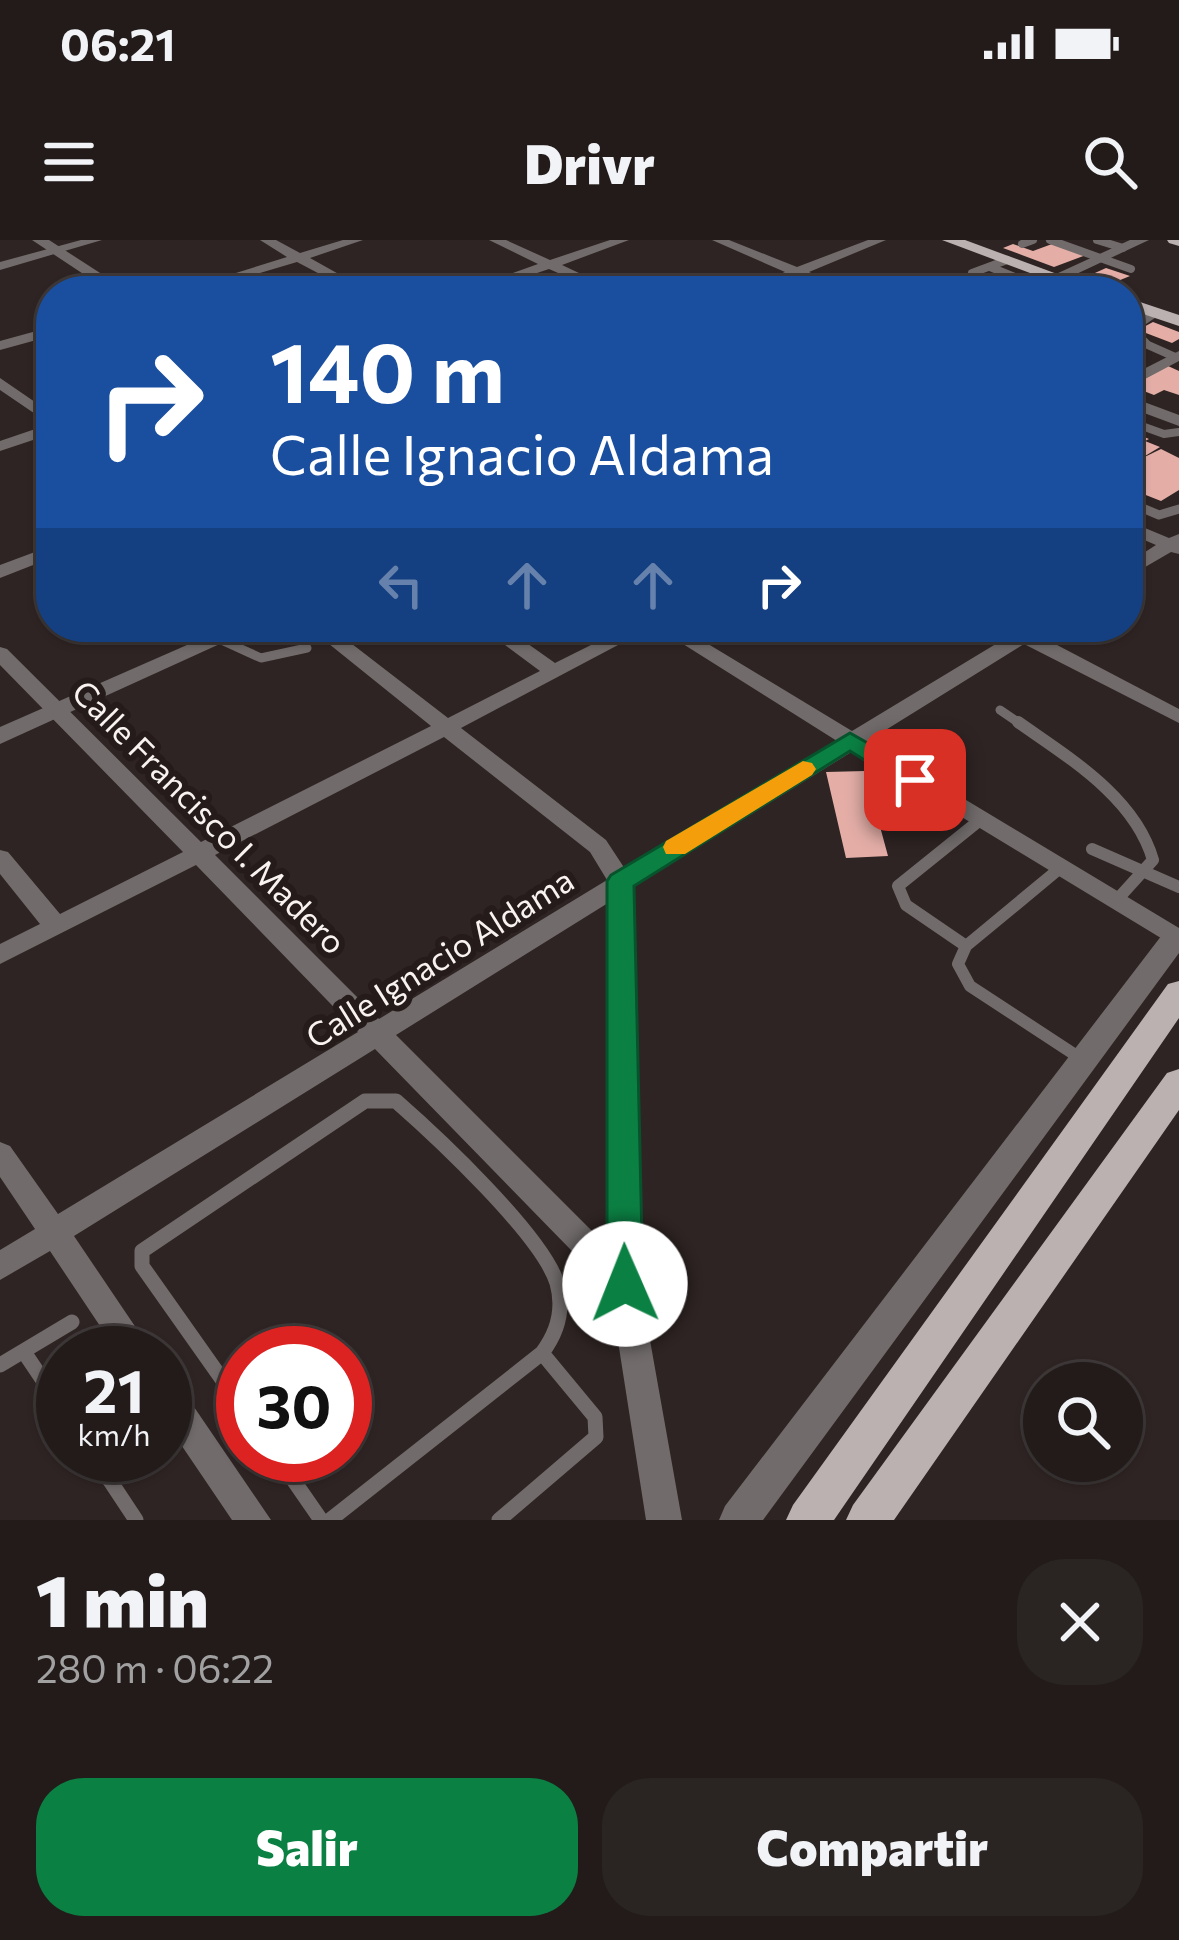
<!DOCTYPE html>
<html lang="es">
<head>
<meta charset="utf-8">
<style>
	body { margin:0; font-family:Commissioner,sans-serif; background:#2a2423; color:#f1f3f6; height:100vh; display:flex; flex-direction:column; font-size:45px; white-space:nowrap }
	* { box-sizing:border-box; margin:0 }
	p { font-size:39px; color:#a2a1a2 }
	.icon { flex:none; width:66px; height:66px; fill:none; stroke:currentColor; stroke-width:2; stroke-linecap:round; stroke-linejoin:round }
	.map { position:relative; height:1280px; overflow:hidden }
	.panel { display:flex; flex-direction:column; background:#221b1a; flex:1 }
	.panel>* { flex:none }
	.hud { position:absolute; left:36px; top:36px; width:1107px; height:366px; border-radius:48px; box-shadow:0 3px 9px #0004,0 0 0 3px #3f3939; background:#1a4fa0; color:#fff; overflow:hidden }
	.fabs { position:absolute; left:1023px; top:1122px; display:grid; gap:24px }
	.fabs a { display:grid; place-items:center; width:120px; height:120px; border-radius:50%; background:#221b1a; box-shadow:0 3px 9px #0004,0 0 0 3px #3f3939; font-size:60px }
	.speed { position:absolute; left:36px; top:1086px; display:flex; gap:24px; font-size:60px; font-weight:700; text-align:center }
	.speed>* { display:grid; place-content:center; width:156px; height:156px; border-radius:50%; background:#221b1a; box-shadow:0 3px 9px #0004,0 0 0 3px #3f3939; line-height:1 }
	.speed small { font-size:30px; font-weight:400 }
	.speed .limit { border:18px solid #d22; background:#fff; color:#111 }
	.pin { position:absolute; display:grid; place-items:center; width:102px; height:102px; color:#fff; margin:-51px; border-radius:24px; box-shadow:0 6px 18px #0006 }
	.me { position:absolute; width:132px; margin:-66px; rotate:359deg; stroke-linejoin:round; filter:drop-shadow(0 0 9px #0008) }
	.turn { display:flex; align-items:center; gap:42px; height:252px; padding:0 36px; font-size:54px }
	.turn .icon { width:156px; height:156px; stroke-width:2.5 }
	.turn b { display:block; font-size:84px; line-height:102px }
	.lanes { display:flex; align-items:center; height:114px; padding:0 36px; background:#0003; justify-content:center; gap:60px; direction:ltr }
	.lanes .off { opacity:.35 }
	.round { display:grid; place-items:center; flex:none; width:126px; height:126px; border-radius:48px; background:#2a2423 }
	.summary { display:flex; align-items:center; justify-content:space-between; height:204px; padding:0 36px }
	h1 { font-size:72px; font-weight:800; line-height:90px }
	.button { display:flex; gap:24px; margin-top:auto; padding:24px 36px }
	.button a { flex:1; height:138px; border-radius:48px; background:#0b8043; color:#fff; font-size:48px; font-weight:800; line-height:138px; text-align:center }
	.button a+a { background:#2a2423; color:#f1f3f6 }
	.status { display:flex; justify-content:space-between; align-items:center; height:84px; padding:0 60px; background:#221b1a; direction:ltr }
	.status svg { height:33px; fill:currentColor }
	header { display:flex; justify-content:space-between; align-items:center; height:156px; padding:0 36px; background:#221b1a; font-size:54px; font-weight:800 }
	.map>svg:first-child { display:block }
	.building { fill:#e4aea7 }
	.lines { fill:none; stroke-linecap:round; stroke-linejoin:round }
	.service-far3 { stroke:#716c6b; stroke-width:8 }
	.service-far2 { stroke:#716c6b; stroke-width:9 }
	.service-far1 { stroke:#716c6b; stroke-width:12 }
	.service { stroke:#716c6b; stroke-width:15 }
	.minor { fill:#716c6b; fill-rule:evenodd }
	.tertiary { fill:#716c6b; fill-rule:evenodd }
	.primary { fill:#bbb1b0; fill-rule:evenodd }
	.route { fill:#0b8043; stroke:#07532c; stroke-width:3 }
	.slow { fill:#f59e0b }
	.labels { text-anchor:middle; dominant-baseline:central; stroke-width:12; stroke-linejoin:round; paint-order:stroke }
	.street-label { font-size:33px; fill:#f8f2f1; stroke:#241b1a }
</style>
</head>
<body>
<div class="status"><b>06:21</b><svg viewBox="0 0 49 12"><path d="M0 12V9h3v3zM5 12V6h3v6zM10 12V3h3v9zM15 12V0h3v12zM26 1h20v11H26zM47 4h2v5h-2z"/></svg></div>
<header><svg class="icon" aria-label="menu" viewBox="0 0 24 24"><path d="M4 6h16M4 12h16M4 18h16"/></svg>Drivr<svg class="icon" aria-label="search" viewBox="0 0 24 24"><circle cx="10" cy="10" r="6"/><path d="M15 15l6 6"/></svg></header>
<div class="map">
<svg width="1179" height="1280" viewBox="0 0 1179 1280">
	<rect width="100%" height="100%" fill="#2e2423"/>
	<path class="building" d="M1013 4 1033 11 1052 4 1086 15 1054 27 1003 8Z
		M1106 28 1130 36 1108 45 1086 37Z
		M1153 82 1179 92V99L1172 103 1138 90Z
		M1168 126 1179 131V155L1164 150 1154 155 1131 146Z
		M1128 190 1149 199 1145 201 1160 207 1140 219 1128 214Z
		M1161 209 1179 218V250L1161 261 1128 248V225Z
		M865 531 888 616 846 618 826 532Z"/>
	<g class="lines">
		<path class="service-far3" d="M1050 0 1131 29
			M1097 0 1123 8
			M1022 4 1033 0
			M1007 20 972 33 1014 51
			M990 27 1017 38 1004 47
			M1155 73 1132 89 1148 105 1175 117
			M1128 181 1164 194 1179 192"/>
		<path class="service-far2" d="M1128 262 1159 275 1179 269
			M219 399 261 418 307 408
			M1000 470 1022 485"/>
		<path class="service-far1" d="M1018 482C1069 518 1135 557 1153 620L1115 662
			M1092 609 1179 647
			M1059 629 966 706 958 724 970 746 1083 820
			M966 706 906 665 898 646 980 580"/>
		<path class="service" d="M24 1112 63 1170
			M0 1125 72 1082
			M243 1169 142 1026V1011L365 861H396C436 896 542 995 557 1043 564 1068 558 1092 542 1113L330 1280
			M93 1215 136 1280
			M276 1215 321 1280
			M499 1280 596 1197 595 1177 542 1113"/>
		<path class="minor" d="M81 0H102L0 30V22Z
			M260 0H276L300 13 343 0H363L310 18 369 51H352L297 22 200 51H178L287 17Z
			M489 0H506L550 20 610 0H629L562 25 617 51H599L549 29 483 51H462L538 24Z
			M712 0H729L797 27 868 0H886L809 32 852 51H833L797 36 759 51H739L785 32Z
			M51 87V96L0 110V101Z
			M1179 111V121L1128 148V137Z
			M0 138 51 173V194L0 211V201L50 184 0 150Z
			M1128 156 1179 175V186L1128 167Z
			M1128 281 1169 298 1179 294V314L1171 312 1128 337V323L1156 305 1128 293Z
			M51 306V318L0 338V325Z
			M308 387H330L448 478 540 431 481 387H504L555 423 627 387H652L461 488 606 600 625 629 837 501 656 387H680L852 491 1009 396 1003 387H1047L1038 395 1179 469V483L1024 404 868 501 1179 688V709L853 511 632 648 640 1044 682 1280H646L610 1050 375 809 74 996 153 1113H118L50 1011 0 1040V1010L35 989 0 937V902L10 906 58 974 358 792 196 625 0 724V704L40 684 0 634V610L8 612 60 674 183 612 0 425V407L7 409 201 602 431 486ZM444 497 590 612 607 640 379 779 215 615ZM608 663 609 1008 396 795Z
			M165 1137 177 1142 271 1280H232L165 1181Z"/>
		<path class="tertiary" d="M32 0H49L128 51H109Z
			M1130 0H1149L1040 51H1019Z
			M228 387H257L0 504V487Z
			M1175 688 1179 689V713L763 1280H719L725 1266 1165 691Z"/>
		<path class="primary" d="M942 0H965L1103 51H1078Z
			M1167 0H1179V6L1169 3Z
			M1128 58 1179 75V86L1128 69Z
			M1179 741V778L834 1280H786L793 1265 1168 744Z
			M1179 829V870L894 1280H846L853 1265 1167 833Z"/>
	</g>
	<path class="route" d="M850 493 924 535 928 540 924 546H906L850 511 634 646 643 1044 637 1055 625 1059 612 1055 607 1044V641L611 635Z"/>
	<path class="slow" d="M803 521 812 523 816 529 812 535 685 614H666L663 607 666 601Z"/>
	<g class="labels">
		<g class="street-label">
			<text transform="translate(210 576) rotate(45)">Calle Francisco I. Madero</text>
			<text transform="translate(439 717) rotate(-32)">Calle Ignacio Aldama</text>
		</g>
	</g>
</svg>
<div class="fabs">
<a><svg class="icon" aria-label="search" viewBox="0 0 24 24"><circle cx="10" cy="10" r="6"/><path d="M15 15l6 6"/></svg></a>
</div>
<div class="speed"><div>21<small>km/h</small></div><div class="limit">30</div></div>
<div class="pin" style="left:915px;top:540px;background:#d93025"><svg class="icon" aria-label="arrive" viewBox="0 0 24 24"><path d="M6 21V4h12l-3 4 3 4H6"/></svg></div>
<svg class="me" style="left:625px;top:1044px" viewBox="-20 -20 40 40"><circle r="19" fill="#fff"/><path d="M0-13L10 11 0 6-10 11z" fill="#0b8043"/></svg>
<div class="hud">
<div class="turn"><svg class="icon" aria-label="right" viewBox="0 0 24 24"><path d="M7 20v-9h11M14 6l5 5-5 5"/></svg><div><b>140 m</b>Calle Ignacio Aldama</div></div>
<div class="lanes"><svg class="icon off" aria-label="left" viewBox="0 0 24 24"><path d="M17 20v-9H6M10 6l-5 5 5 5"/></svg><svg class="icon off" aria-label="ahead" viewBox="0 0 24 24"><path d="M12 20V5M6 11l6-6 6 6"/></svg><svg class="icon off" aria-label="ahead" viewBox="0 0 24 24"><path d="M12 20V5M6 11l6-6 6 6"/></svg><svg class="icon" aria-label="right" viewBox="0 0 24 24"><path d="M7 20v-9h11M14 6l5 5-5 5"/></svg></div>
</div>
</div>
<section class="panel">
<div class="summary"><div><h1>1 min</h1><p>280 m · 06:22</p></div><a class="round"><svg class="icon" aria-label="close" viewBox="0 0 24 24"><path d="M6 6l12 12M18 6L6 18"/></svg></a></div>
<div class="button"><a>Salir</a><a>Compartir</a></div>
</section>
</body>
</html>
